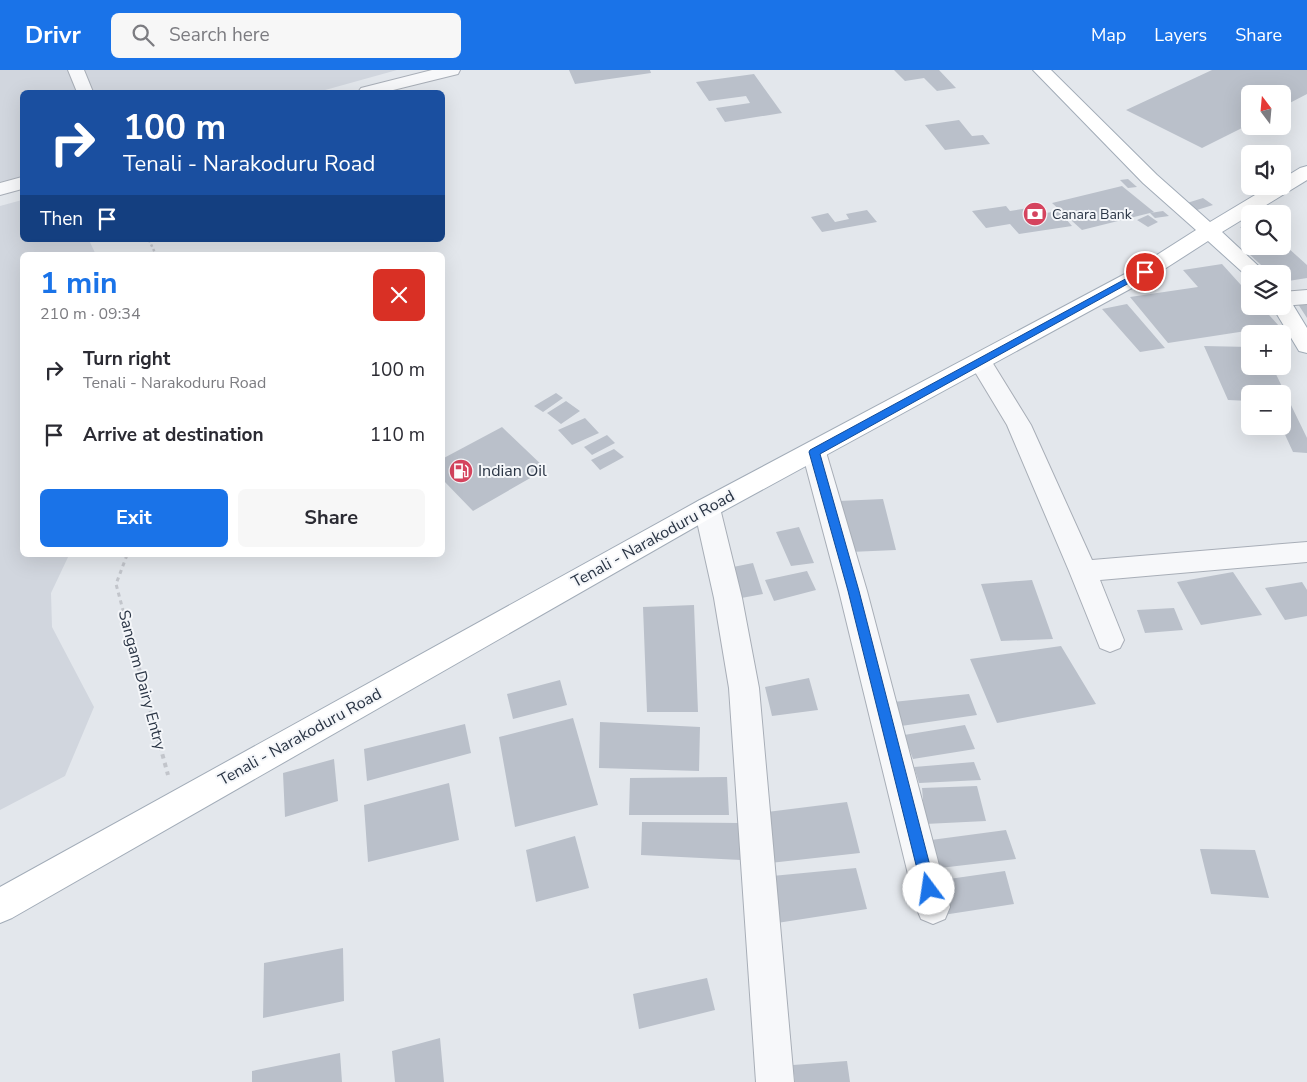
<!DOCTYPE html>
<html lang="en">
<head>
<meta charset="utf-8">
<style>
	body { margin:0; font-family:"Nunito Sans",sans-serif; background:#f7f7f7; color:#2b2b33; height:100vh; display:flex; flex-direction:column; font-size:19px; white-space:nowrap }
	* { box-sizing:border-box; margin:0 }
	p { font-size:16px; color:#7c7c81 }
	.icon { flex:none; width:28px; height:28px; fill:none; stroke:currentColor; stroke-width:2; stroke-linecap:round; stroke-linejoin:round }
	.map { position:relative; flex:1; overflow:hidden }
	.sheet { position:absolute; left:20px; top:182px; width:425px; height:305px; display:flex; flex-direction:column; background:#fff; border-radius:8px; box-shadow:0 5px 20px #0002 }
	.sheet>* { flex:none }
	.top-card { position:absolute; left:20px; top:20px; width:425px; height:152px; border-radius:8px; box-shadow:0 5px 20px #0002; background:#1a4fa0; color:#fff; overflow:hidden }
	.needle { width:32px; rotate:344deg }
	.fabs { position:absolute; left:1241px; top:15px; display:grid; gap:10px }
	.fabs a { display:grid; place-items:center; width:50px; height:50px; border-radius:8px; background:#fff; box-shadow:0 5px 20px #0002; font-size:25px }
	.pin { position:absolute; display:grid; place-items:center; width:42px; height:42px; color:#fff; margin:-21px; border:2px solid #fff; border-radius:50%; box-shadow:0 1px 5px #0007 }
	.me { position:absolute; width:55px; margin:-28px; rotate:346deg; stroke-linejoin:round; filter:drop-shadow(0 0 4px #0008) }
	.turn { display:flex; align-items:center; gap:18px; height:105px; padding:0 20px; font-size:22px }
	.turn .icon { width:65px; height:65px; stroke-width:2.5 }
	.turn b { display:block; font-size:35px; line-height:42px }
	.then { display:flex; align-items:center; height:48px; padding:0 20px; background:#0003; gap:10px; font-size:19px }
	.round { display:grid; place-items:center; flex:none; width:52px; height:52px; border-radius:8px; background:#f7f7f7 }
	.summary { display:flex; align-items:center; justify-content:space-between; height:85px; padding:0 20px }
	h1 { font-size:30px; font-weight:700; line-height:38px; color:#1a73e8 }
	.cta { display:flex; gap:10px; margin-top:auto; padding:10px 20px }
	.cta a { flex:1; height:58px; border-radius:8px; background:#1a73e8; color:#fff; font-size:20px; font-weight:700; line-height:58px; text-align:center }
	.cta a+a { background:#f7f7f7; color:#2b2b33 }
	ul { padding:0; list-style:none }
	li { display:flex; align-items:center; gap:15px; height:65px; padding:0 20px }
	li div { flex:1 }
	li b { display:block; font-size:19px }
	li em { font-style:normal }
	header { display:flex; align-items:center; gap:30px; box-sizing:border-box; height:70px; padding:0 25px; background:#1a73e8; color:#fff }
	header strong { font-size:24px }
	nav { display:flex; gap:28px; margin-inline-start:auto; font-size:18px }
	.search { width:350px; height:45px; background:#f7f7f7; display:flex; align-items:center; gap:12px; box-sizing:border-box; padding:0 18px; border-radius:8px; color:#7c7c81; font-size:19px }
	.map>svg:first-child { display:block }
	.built { fill:#d1d6de }
	.building { fill:#bac0ca }
	.lines { fill:none; stroke-linecap:round; stroke-linejoin:round }
	.minor-casing { stroke:#a8aeb7; stroke-width:2 }
	.major-casing { stroke:#a2acb8; stroke-width:2 }
	.path-far2 { stroke:#c2c5cb; stroke-width:2.5; stroke-dasharray:2.5 2.5; stroke-linecap:butt }
	.path-far1 { stroke:#c2c5cb; stroke-width:3; stroke-dasharray:4 4; stroke-linecap:butt }
	.path { stroke:#c2c5cb; stroke-width:4; stroke-dasharray:4.5 4.5; stroke-linecap:butt }
	.minor { fill:#f7f8fa; fill-rule:evenodd }
	.major { fill:#fff; fill-rule:evenodd }
	.route { fill:#1a73e8; stroke:#114b97 }
	.labels { text-anchor:middle; dominant-baseline:central; stroke-width:4; stroke-linejoin:round; paint-order:stroke }
	.far-poi-label { font-size:14px; fill:#2a3545; stroke:#f4f6f9; text-anchor:start }
	.poi-label { font-size:16px; fill:#2a3545; stroke:#f4f6f9; text-anchor:start }
	.street-label { font-size:16px; fill:#2a3545; stroke:#f4f6f9 }
</style>
</head>
<body>
<header>
<strong>Drivr</strong>
<div class="search"><svg class="icon" aria-label="search" viewBox="0 0 24 24"><circle cx="10" cy="10" r="6"/><path d="M15 15l6 6"/></svg>Search here</div>
<nav><a>Map</a><a>Layers</a><a>Share</a></nav>
</header>
<div class="map">
<svg width="1307" height="1012" viewBox="0 0 1307 1012">
	<rect width="100%" height="100%" fill="#e3e7ec"/>
	<path class="built" d="M0 0H397L318 22H22V108L0 114Z
		M22 130V170H89L96 185H22V485H69L51 523 52 557 94 637 65 706 0 740V136Z"/>
	<path class="building" d="M569 0H650L651 3 575 14Z
		M894 0H939L956 18 937 21 924 8 905 11Z
		M1212 0H1307V24L1282 37V24H1250V54L1202 78 1126 40Z
		M754 4 782 43 725 52 716 38 750 33 746 26 709 31 696 12Z
		M959 50 972 66 983 65 990 74 945 80 925 55Z
		M1128 109 1137 117 1128 118 1120 110Z
		M1122 116 1154 142 1082 160 1052 133Z
		M1203 128 1213 135 1197 140 1187 133Z
		M1006 136 1010 141 1034 137 1039 144 1059 141 1072 156 1019 164 1010 154 986 158 972 141Z
		M867 140 877 152 822 162 811 147 828 143 835 152 849 149 846 144Z
		M1163 141 1169 146 1155 148 1150 143Z
		M1148 145 1158 152 1148 157 1137 150Z
		M1250 156V167L1240 157Z
		M1287 177 1307 195V208L1282 212V204H1271L1249 184Z
		M1222 194 1250 225V236H1261L1279 256 1168 273 1130 227 1198 217 1183 200Z
		M1296 231H1307V248Z
		M1127 234 1165 278 1140 282 1102 239Z
		M1204 276 1250 277V296H1272L1307 368V383L1293 382 1281 356H1282V324H1250V331L1228 330Z
		M556 323 563 328 543 342 534 336Z
		M566 331 580 341 561 354 547 343Z
		M585 348 599 363 572 375 558 360Z
		M502 357 546 399 473 441 442 409V389Z
		M607 365 615 373 592 385 584 377Z
		M614 379 624 387 600 400 591 390Z
		M883 429 896 480 850 482 839 431Z
		M799 457 814 493 791 496 776 462Z
		M753 493 763 524 736 529 728 498Z
		M807 501 816 520 774 531 765 510Z
		M1233 502 1262 545 1201 555 1177 512Z
		M1032 510 1053 569 1001 571 981 514Z
		M1302 512 1307 520V546L1285 550 1265 518Z
		M694 535 698 642H647L643 537Z
		M1174 538 1183 560 1145 563 1137 540Z
		M1061 576 1096 634 997 653 970 589Z
		M809 608 818 640 772 646 765 617Z
		M560 610 567 635 513 649 507 624Z
		M969 624 977 645 901 656 893 632Z
		M573 648 598 735 515 757 499 667Z
		M600 652 700 657 699 701 599 698Z
		M465 654 471 683 367 711 364 679Z
		M965 655 975 679 913 689 904 665Z
		M334 689 338 731 285 747 283 703Z
		M974 692 981 710 919 713 914 697Z
		M727 707 729 745H629L630 708Z
		M449 713 459 770 368 792 364 735Z
		M977 716 986 751 925 754 922 718Z
		M847 732 860 783 770 793 767 742Z
		M642 752 740 753 741 790 641 785Z
		M1006 760 1016 789 940 798 931 770Z
		M575 766 589 818 536 832 526 780Z
		M1200 779 1255 780 1269 828 1211 824Z
		M856 798 867 839 777 853 772 806Z
		M1005 801 1014 834 943 845 935 811Z
		M343 878 344 931 263 948 264 893Z
		M707 908 715 940 639 959 633 924Z
		M440 968 444 1012H395L392 981Z
		M340 983 342 1012H252V1001Z
		M847 991 850 1012H795L793 995Z"/>
	<g class="lines">
		<g class="minor-casing">
			<path id="minor" d="M68 0H84L93 22H77Z
				M432 0H460L458 4 385 22H358L361 18Z
				M22 107V119L0 125V113Z
				M1307 220V234L1282 236V222Z
				M981 284 989 287 1031 355 1092 490 1307 472V492L1100 510 1124 570 1120 578 1110 582 1100 578 1069 501 1007 355 969 292 973 287Z
				M814 373 823 376 826 382 867 521 950 837 945 849 933 854 921 849 916 837 839 521 802 382 805 376Z
				M707 428 716 431 720 438 742 528 759 618 794 1012H756L729 618 714 528 694 438 698 431Z"/>
		</g>
		<g class="major-casing">
			<path id="major" d="M1033 0H1051L1157 105 1210 152 1270 116H1282V109L1300 98 1307 96V110L1222 162 1267 204H1250V209L1208 171 1152 207 716 445 12 848 0 853V817L698 431 1138 197 1196 160 1143 113Z
				M1282 228 1290 230 1307 258V283L1299 281 1272 236H1282Z"/>
		</g>
		<path class="path-far2" d="M149 170 156 185"/>
		<path class="path-far1" d="M127 485 116 514 134 581"/>
		<path class="path" d="M134 580 168 705"/>
		<use href="#minor" class="minor"/>
		<use href="#major" class="major"/>
	</g>
	<path class="route" d="M1142 200H1148L1149 202 820 384 859 521 936 819 934 824 929 826 924 824 922 819 848 521 809 382 810 380Z"/>
	<defs>
		<g id="bank-disc" transform="scale(1.25)"><circle r="9.5" fill="#d5445e" stroke="#f4f6f9"/><path d="M-6-4H6V4H-6ZM0-2.3a2.3 2.3 0 1 0 0 4.6a2.3 2.3 0 1 0 0-4.6Z" fill="#fff"/></g>
		<g id="fuel-disc" transform="scale(1.25)"><circle r="9.5" fill="#d5445e" stroke="#f4f6f9"/><path d="M-5.5-6h7V0h2V4h1.3V-2.5L3-4.5l.8-.8L6-3V5H2.5V1h-1V6h-7ZM-4.2-4.7v3.2H.2V-4.7Z" fill="#fff"/></g>
	</defs>
	<g fill-rule="evenodd">
		<use href="#bank-disc" x="1035" y="144"/>
		<use href="#fuel-disc" x="461" y="401"/>
	</g>
	<g class="labels">
		<g class="far-poi-label">
			<text x="1052" y="144">Canara Bank</text>
		</g>
		<g class="poi-label">
			<text x="478" y="401">Indian Oil</text>
		</g>
		<g class="street-label">
			<text transform="translate(653 469) rotate(-29)">Tenali - Narakoduru Road</text>
			<text transform="translate(142 610) rotate(75)">Sangam Dairy Entry</text>
			<text transform="translate(300 667) rotate(-29)">Tenali - Narakoduru Road</text>
		</g>
	</g>
</svg>
<div class="fabs">
<a><svg class="needle" viewBox="-14 -14 28 28"><path d="M0-13l5 13h-10z" fill="#e53935"/><path d="M0 13l5-13h-10z" fill="#7c7c81"/></svg></a>
<a><svg class="icon" aria-label="sound" viewBox="0 0 24 24"><path d="M4 9h4l5-4v14l-5-4H4zM17 9q2 3 0 6"/></svg></a>
<a><svg class="icon" aria-label="search" viewBox="0 0 24 24"><circle cx="10" cy="10" r="6"/><path d="M15 15l6 6"/></svg></a>
<a><svg class="icon" aria-label="layers" viewBox="0 0 24 24"><path d="M12 4l9 5-9 5-9-5zM3 14l9 5 9-5"/></svg></a>
<a>+</a>
<a>−</a>
</div>
<div class="pin" style="left:1145px;top:202px;background:#d93025"><svg class="icon" aria-label="arrive" viewBox="0 0 24 24"><path d="M6 21V4h12l-3 4 3 4H6"/></svg></div>
<svg class="me" style="left:929px;top:819px" viewBox="-20 -20 40 40"><circle r="19" fill="#fff"/><path d="M0-13L10 11 0 6-10 11z" fill="#1a73e8"/></svg>
<div class="top-card">
<div class="turn"><svg class="icon" aria-label="right" viewBox="0 0 24 24"><path d="M7 20v-9h11M14 6l5 5-5 5"/></svg><div><b>100 m</b>Tenali - Narakoduru Road</div></div>
<div class="then">Then<svg class="icon" aria-label="arrive" viewBox="0 0 24 24"><path d="M6 21V4h12l-3 4 3 4H6"/></svg></div>
</div>
<section class="sheet">
<div class="summary"><div><h1>1 min</h1><p>210 m · 09:34</p></div><a class="round" style="background:#d93025;color:#fff"><svg class="icon" aria-label="close" viewBox="0 0 24 24"><path d="M6 6l12 12M18 6L6 18"/></svg></a></div>
<ul>
<li><svg class="icon" aria-label="right" viewBox="0 0 24 24"><path d="M7 20v-9h11M14 6l5 5-5 5"/></svg><div><b>Turn right</b><p>Tenali - Narakoduru Road</p></div><em>100 m</em></li>
<li><svg class="icon" aria-label="arrive" viewBox="0 0 24 24"><path d="M6 21V4h12l-3 4 3 4H6"/></svg><div><b>Arrive at destination</b></div><em>110 m</em></li>
</ul>
<div class="cta"><a>Exit</a><a>Share</a></div>
</section>
</div>
</body>
</html>
